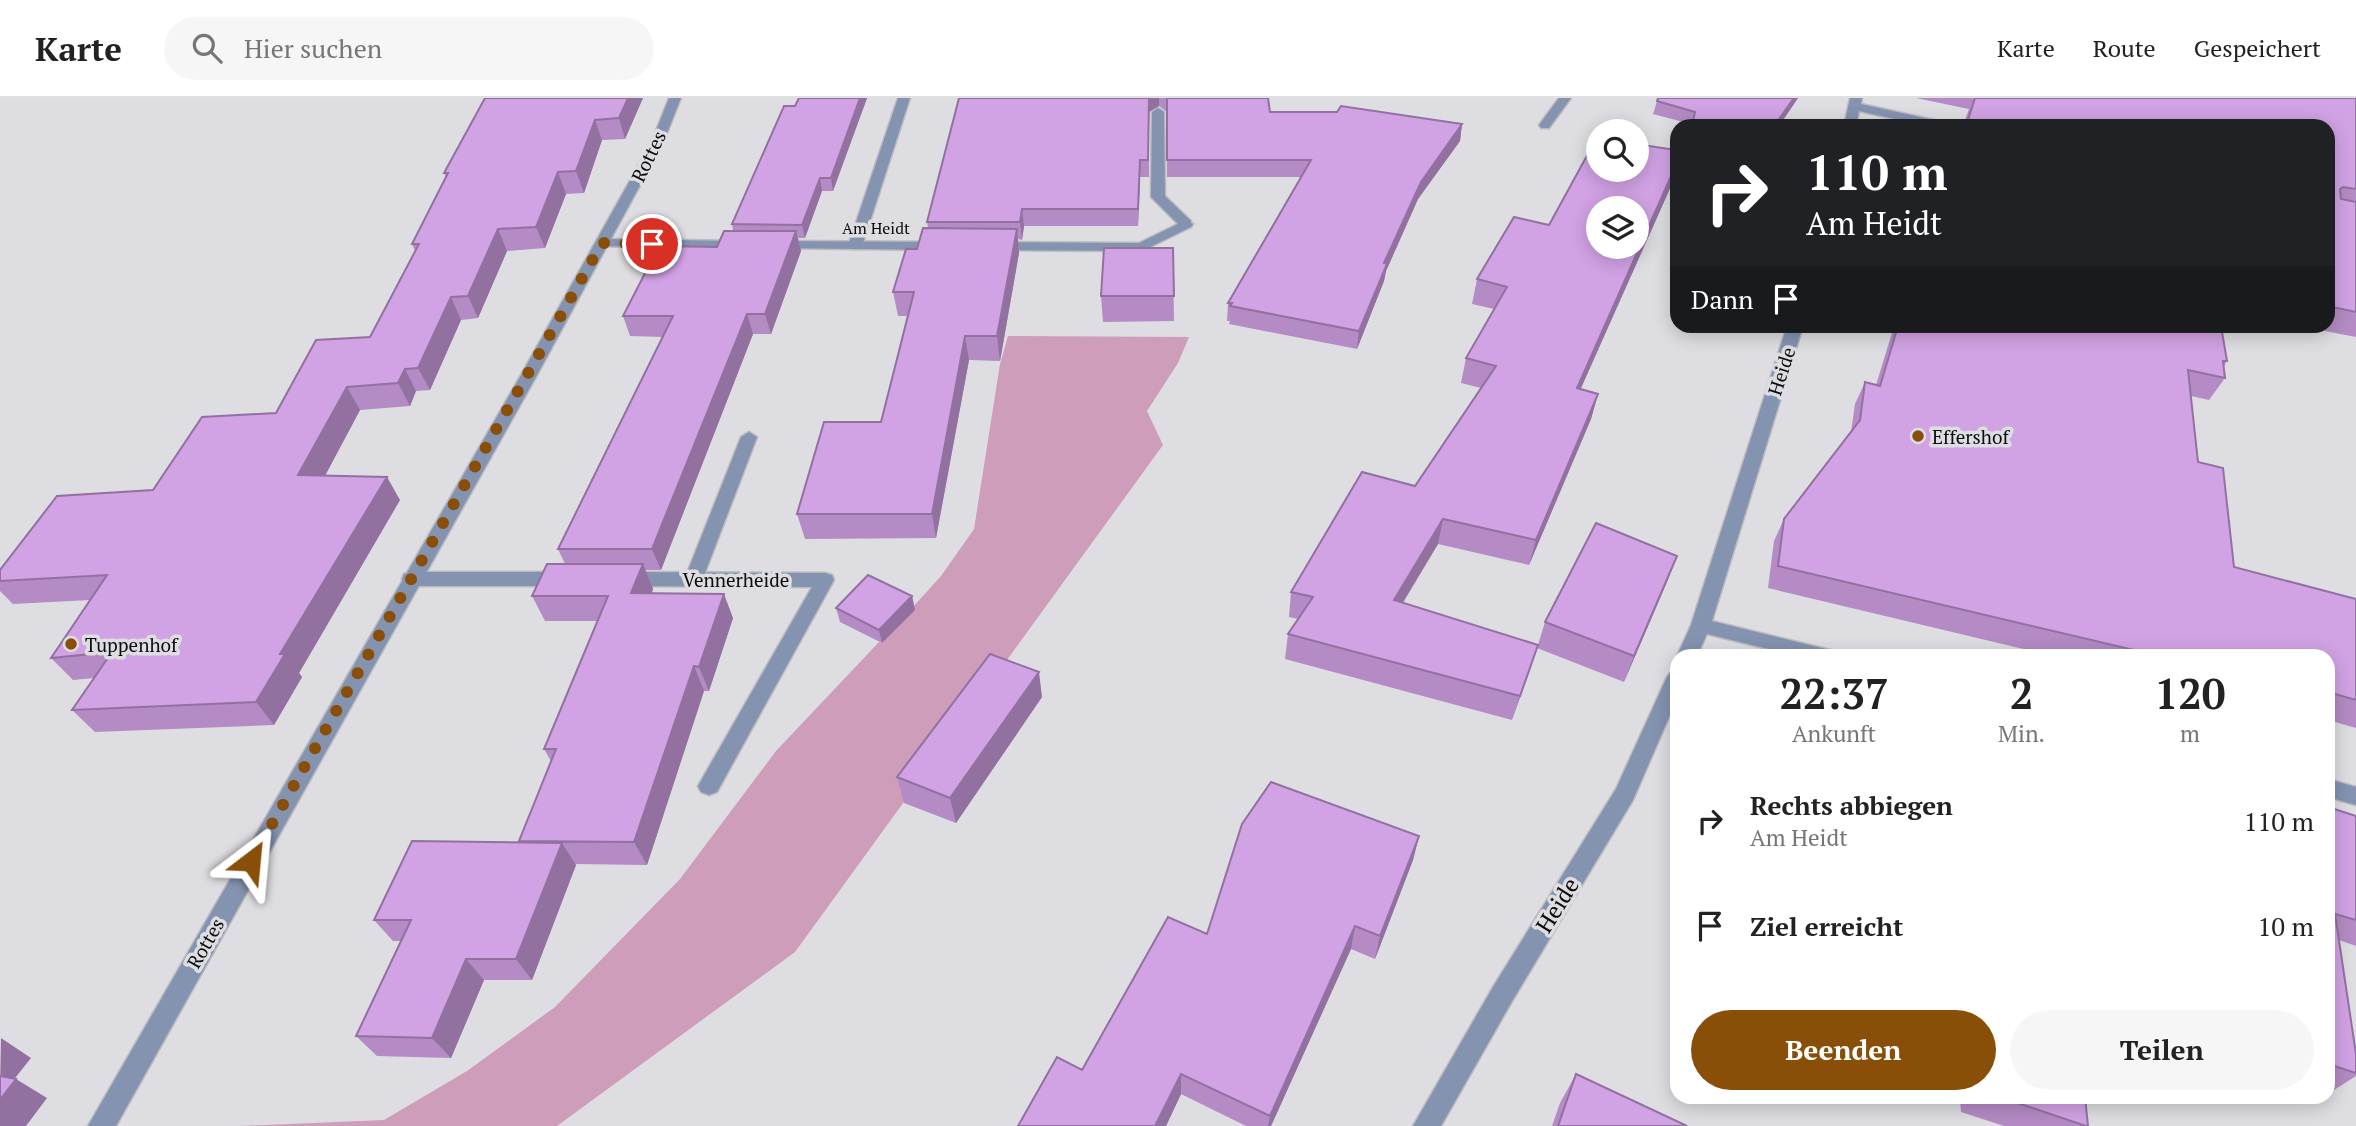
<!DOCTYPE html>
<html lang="de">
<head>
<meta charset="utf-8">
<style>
	body { margin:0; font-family:"PT Serif",serif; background:#f6f6f6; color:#222; height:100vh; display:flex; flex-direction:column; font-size:26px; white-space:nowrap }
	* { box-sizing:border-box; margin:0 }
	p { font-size:23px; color:#767676 }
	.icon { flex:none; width:38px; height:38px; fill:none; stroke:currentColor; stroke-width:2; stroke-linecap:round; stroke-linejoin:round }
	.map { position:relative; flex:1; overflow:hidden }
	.drawer { position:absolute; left:1670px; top:551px; width:665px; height:455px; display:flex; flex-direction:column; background:#fff; border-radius:21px; box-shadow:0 4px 18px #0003 }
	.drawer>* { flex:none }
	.banner { position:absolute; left:1670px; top:21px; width:665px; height:214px; border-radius:21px; box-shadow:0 4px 18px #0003; background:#202124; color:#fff; overflow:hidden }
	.fabs { position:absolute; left:1586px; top:21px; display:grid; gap:14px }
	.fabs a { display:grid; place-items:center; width:63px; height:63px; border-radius:50%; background:#fff; box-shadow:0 4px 18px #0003; font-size:35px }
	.pin { position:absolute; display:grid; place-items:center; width:60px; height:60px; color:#fff; margin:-30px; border:4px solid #fff; border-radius:50%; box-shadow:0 2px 7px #0007 }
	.me { position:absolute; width:77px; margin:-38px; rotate:29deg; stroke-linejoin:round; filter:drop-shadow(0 0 5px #0008) }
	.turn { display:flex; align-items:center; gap:24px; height:147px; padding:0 21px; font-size:32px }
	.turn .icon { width:91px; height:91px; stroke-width:2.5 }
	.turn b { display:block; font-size:49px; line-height:60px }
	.then { display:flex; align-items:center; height:66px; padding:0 21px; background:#0003; gap:14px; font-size:26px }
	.eta { display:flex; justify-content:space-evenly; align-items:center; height:119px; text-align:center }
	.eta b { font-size:42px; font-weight:600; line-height:49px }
	.primary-button { display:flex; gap:14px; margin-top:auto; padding:14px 21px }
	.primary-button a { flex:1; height:80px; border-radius:42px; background:#894f08; color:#fff; font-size:28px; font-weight:600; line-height:80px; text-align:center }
	.primary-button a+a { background:#f6f6f6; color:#222 }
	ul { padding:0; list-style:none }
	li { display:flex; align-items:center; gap:21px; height:105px; padding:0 21px }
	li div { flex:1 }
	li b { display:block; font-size:26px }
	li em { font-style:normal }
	header { display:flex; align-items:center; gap:42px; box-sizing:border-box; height:98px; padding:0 35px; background:#fff; border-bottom:2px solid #e0e0e0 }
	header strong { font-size:33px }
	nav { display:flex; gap:38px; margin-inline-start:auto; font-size:24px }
	.search { width:490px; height:63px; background:#f6f6f6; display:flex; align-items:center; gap:18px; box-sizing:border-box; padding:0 24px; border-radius:38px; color:#767676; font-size:26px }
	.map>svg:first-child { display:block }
	.green { fill:#ce9db9 }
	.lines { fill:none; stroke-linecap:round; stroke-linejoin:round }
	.service-casing { stroke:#bcbcc0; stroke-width:3 }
	.minor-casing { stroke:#bcbcc0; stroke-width:3 }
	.tertiary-casing { stroke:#bcbcc0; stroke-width:3 }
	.service { fill:#8493b0; fill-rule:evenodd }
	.minor { fill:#8493b0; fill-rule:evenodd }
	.tertiary { fill:#8493b0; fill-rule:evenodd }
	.wall { fill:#b48bc4 }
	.shaded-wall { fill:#9271a0 }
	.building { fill:#d1a2e4; stroke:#9271a0; stroke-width:2; fill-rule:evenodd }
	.route { stroke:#894f08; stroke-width:12; stroke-dasharray:0 21.6 }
	.poi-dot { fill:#894f08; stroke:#dedee2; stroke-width:2.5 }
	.labels { text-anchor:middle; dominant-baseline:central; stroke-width:7; stroke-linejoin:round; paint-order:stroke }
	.far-street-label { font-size:16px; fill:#0c0c0e; stroke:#dedee2 }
	.street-label { font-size:19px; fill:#0c0c0e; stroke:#dedee2 }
	.poi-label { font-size:19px; fill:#0c0c0e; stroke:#dedee2; text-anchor:start }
	.near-street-label { font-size:23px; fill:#0c0c0e; stroke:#dedee2 }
</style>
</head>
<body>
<header>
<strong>Karte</strong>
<div class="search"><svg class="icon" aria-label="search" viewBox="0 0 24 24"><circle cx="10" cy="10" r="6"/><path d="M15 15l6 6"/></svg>Hier suchen</div>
<nav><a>Karte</a><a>Route</a><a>Gespeichert</a></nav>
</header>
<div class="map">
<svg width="2356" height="1028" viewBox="0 0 2356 1028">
	<rect width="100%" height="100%" fill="#dedee2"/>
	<path class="green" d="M1008 238 1189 239 1178 265 1147 313 1163 347 795 854 557 1028H239L384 1022 467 973 555 909 680 781 776 653 879 544 882 545 914 512 912 510 941 478 974 431 1000 266Z"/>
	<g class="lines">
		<g class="service-casing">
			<path id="service" d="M898 0H910L862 148 860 151H850L848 148Z
				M1158 10 1164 14 1165 98 1191 123V129H1181L1151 99 1152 14Z
				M749 334 757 339 703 480 701 485H687L685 480 741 339Z"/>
		</g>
		<g class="minor-casing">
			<path id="minor" d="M1559 0H1571L1549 30H1541L1539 27Z
				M1850 0H1862L1861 6 1947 25 1949 28H1926L1859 13 1856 28H1844Z
				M1186 122 1193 126 1191 129 1142 153 992 152 985 148 992 144 1139 145Z
				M602 141 741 143 748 147 741 151 597 148V142Z
				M775 143 944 144 951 148 944 152 770 150 768 147Z
				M1787 228H1803L1712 523 1826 551 1833 553 1836 558H1797L1707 536 1697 558H1677L1691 527Z
				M411 474H564L571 476 573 481 571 486 564 488H411L404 486 402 481 404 476Z
				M622 474 825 475 832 477 834 482 717 694 709 697 701 694 698 688 812 489 622 488 615 486 613 481 615 476Z
				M1676 573V603L1633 702 1511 905 1441 1028H1413L1493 889 1616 691 1666 581 1669 576Z
				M2328 681 2356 689V707L2328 699Z"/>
		</g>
		<g class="tertiary-casing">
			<path id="tertiary" d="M669 0H681L663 45 537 277 116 1028H88L521 277 651 45Z"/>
		</g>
		<use href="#service" class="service"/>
		<use href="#minor" class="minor"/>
		<use href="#tertiary" class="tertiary"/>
	</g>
	<path class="wall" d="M643 0 625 41 602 42 584 95 566 96 545 150 507 153 478 220 461 222 430 292 416 293 410 308 360 312 325 378 400 402 299 575 302 579 274 627 95 634 72 612 94 580 73 582 51 560 90 502 13 506 0 493V472L153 392 276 315 370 239 415 153 412 146 446 79 444 75Z
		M867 0 833 93H822L805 140H798L801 153 771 236H753L661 472H645L653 491 652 495 733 520 709 593H704L647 767 575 766 576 767 532 882H484L451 960 377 958 356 938 401 843H393L374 822 520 744 519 743 551 663 544 651 598 523H545L532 498 565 466 558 451 663 239 630 238 623 218 717 149 733 133 732 126 795 8Z
		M959 0H1268L1270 14 1462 26 1460 43 1418 101 1386 173 1384 183 1357 251 1229 226 1230 223H1227L1228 205 1301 79H1167V14L1159 8 1149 14V79H1140L1138 128H1024L1022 142 1018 141 1019 155 1000 263 969 262 936 440 805 441 797 416 881 324 907 218H898L893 194 928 130 927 124Z
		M1658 0H1798L1779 28H1691V26L1653 16Z
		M1916 0H2356V239L2299 228H2328V28H1963L1969 11Z
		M1676 52V77L1580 291 1598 296 1591 321 1529 467 1438 446 1403 505 1538 547 1545 524 1677 458 1624 584 1537 550 1512 622 1285 561 1288 536 1298 521 1289 519 1291 494 1415 388 1481 290 1461 285 1466 260 1494 211 1472 206 1477 181 1549 127 1598 72Z
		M1173 150 1174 223 1103 224 1101 198Z
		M1894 228H2221L2227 263 2224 268 2225 280 2209 302 2191 298 2198 364 2234 469 2356 501V630L2328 622V558H2053L1768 490 1774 443 1784 421 1851 334 1855 306 1865 284 1876 287Z
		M912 498 915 512 882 545 840 524 836 510Z
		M1042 599 956 725 904 705 897 679Z
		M2328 709 2356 718V848L2339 842 2356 956V978L2334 992 2328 990Z
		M1419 738 1413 762 1375 861 1351 851 1271 1028H1246L1181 996 1166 1028H1018L1082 972Z
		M1576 976 1687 1028H1552L1560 1005Z
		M1952 999H2085L2088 1028H2004L1961 1014 1960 1002Z"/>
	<path class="shaded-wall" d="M628 0H643L625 41 619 20Z
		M860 0H867L833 93 831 80Z
		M1149 0H1159V8L1149 14V79Z
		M1794 0H1798L1779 28H1774Z
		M595 22 602 42 584 95 576 73Z
		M1462 26 1460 43 1418 101 1386 173 1384 183 1357 251 1359 233 1384 165 1421 84Z
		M1140 62V79L1138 128V111Z
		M1676 67V77L1570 315 1577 290Z
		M558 74 566 96 545 150 536 129Z
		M820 80 822 93 805 140 802 127Z
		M1022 111 1024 128 1022 142 1020 124Z
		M498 131 507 153 478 220 468 198Z
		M1017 131 1019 155 1000 263 997 238Z
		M796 133 801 153 771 236 765 216Z
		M451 199 461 222 430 292 418 270Z
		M747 216 753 236 661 472 652 451Z
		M965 238 969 262 936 440 932 416Z
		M405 271 416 293 410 308 398 285Z
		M347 289 360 312 313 400 298 377Z
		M1598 296 1591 321 1529 467 1536 442Z
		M387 379 400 402 299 575 302 579 274 627 256 604 280 556Z
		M1443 421 1438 446 1389 527 1394 502Z
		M1677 458 1667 484 1624 584 1634 558Z
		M643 466 653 491 642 520 631 495Z
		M724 496 733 520 709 593 699 569Z
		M912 498 915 512 882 545 879 532Z
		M1538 547 1530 572 1512 622 1520 598Z
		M694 568 704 593 647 767 634 744Z
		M1039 574 1042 599 956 725 950 700Z
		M1419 738 1413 762 1375 861 1380 838Z
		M562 745 576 767 532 882 516 861Z
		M1355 828 1351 851 1271 1028H1268L1270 1018Z
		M466 861 484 882 451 960 432 940Z
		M1 940 31 960 4 994 0 991Z
		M1181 976V996L1166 1028H1155Z
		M16 981 47 1000 26 1028H0V1002Z"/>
	<path class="building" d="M485 0H628L619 20 595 22 576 73 558 74 536 129 498 131 468 198 451 199 418 270 405 271 398 285 347 289 298 377 387 379 280 556H285L256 604 72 612 112 554 51 560 107 477 0 483V472L57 398 153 392 202 319 276 315 316 242 370 239 419 146H412L448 75H444Z
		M799 0H860L831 80H820L802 127 732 126 784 8H795Z
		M959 0H1149L1148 62H1140L1138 111H1022L1020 124H927Z
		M1167 0H1268L1270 14H1337L1341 8 1462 26 1421 84 1384 165 1387 166 1359 233 1230 208 1232 205H1228L1311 62H1167Z
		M1658 0H1794L1774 28H1692L1695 14 1657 3Z
		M1975 0H2356V91L2343 89 2340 91 2341 101 2356 104V214L2328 208V28H1966Z
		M1636 46 1676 52V67L1577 290 1598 296 1536 442 1443 421 1394 502 1538 547 1520 598 1288 536 1313 499 1291 494 1362 374 1415 388 1496 268 1466 260 1507 189 1477 181 1514 119 1549 127 1589 54 1598 56V72H1636ZM1598 110H1636V149H1598Z
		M923 130 1017 131 997 238H965L932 416H797L824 324H881L914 194H893L906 151H917Z
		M724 133H796L765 216H747L652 451H558L673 218H623L659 148 717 149Z
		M1104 150H1173L1174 198H1101Z
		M1898 228H2221L2227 263H2223L2225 280 2188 272 2198 364 2223 370 2234 469 2356 501V602L2328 594V558H2159L1778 468 1784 421 1860 322 1865 284 1880 288Z
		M1596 425 1677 458 1634 558 1545 524Z
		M547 466H643L631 495 724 496 699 569 694 568 634 744 519 743 556 651H544L608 498H532Z
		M868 477 912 498 879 532 836 510Z
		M990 556 1039 574 950 700 897 679Z
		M1271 684 1419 738 1380 838 1355 828 1270 1018 1181 976 1155 1028H1018L1057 959 1082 972 1168 819 1207 836 1242 726Z
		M2328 709 2356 718V822L2335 816 2356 956V975L2328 966Z
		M412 743 562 745 516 861H466L432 940 356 938 411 822H374Z
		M1576 976 1687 1028H1558Z
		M0 978 16 981 0 1002Z
		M2000 999H2085L2088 1028H2086Z"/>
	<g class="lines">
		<path class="route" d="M251 763 602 145 652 146"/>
	</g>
	<g class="poi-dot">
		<circle cx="1918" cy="338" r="7"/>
		<circle cx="71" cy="546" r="7"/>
	</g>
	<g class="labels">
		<g class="far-street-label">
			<text x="876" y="130">Am Heidt</text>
		</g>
		<g class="street-label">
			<text transform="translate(648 58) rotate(-64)">Rottes</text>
			<text transform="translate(1781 273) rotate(-72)">Heide</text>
			<text x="736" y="481">Vennerheide</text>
			<text transform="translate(205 845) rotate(-60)">Rottes</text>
		</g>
		<g class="poi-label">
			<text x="1932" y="338">Effershof</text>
			<text x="85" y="546">Tuppenhof</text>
		</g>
		<g class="near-street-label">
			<text transform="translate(1557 807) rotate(-58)">Heide</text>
		</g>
	</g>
</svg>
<div class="fabs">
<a><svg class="icon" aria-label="search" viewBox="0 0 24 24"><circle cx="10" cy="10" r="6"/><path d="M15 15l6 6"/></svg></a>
<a><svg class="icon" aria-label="layers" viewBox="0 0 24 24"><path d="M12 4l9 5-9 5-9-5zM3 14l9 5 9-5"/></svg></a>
</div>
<div class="pin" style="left:652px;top:146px;background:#d93025"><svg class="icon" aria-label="arrive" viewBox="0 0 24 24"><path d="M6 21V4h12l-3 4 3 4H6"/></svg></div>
<svg class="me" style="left:251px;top:763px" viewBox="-20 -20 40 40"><path d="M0-17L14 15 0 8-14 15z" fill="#894f08" stroke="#fff" stroke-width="4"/></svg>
<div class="banner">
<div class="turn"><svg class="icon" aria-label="right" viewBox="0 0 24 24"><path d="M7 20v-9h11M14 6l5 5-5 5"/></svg><div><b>110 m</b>Am Heidt</div></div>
<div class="then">Dann<svg class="icon" aria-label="arrive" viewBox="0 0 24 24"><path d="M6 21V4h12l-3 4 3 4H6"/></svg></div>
</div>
<section class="drawer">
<div class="eta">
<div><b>22:37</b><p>Ankunft</p></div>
<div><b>2</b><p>Min.</p></div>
<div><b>120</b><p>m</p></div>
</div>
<ul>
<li><svg class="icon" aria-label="right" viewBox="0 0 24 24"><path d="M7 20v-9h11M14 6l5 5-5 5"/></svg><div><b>Rechts abbiegen</b><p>Am Heidt</p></div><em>110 m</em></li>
<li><svg class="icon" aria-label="arrive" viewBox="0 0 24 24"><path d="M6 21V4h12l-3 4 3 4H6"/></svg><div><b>Ziel erreicht</b></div><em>10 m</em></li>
</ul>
<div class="primary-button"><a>Beenden</a><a>Teilen</a></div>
</section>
</div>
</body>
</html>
